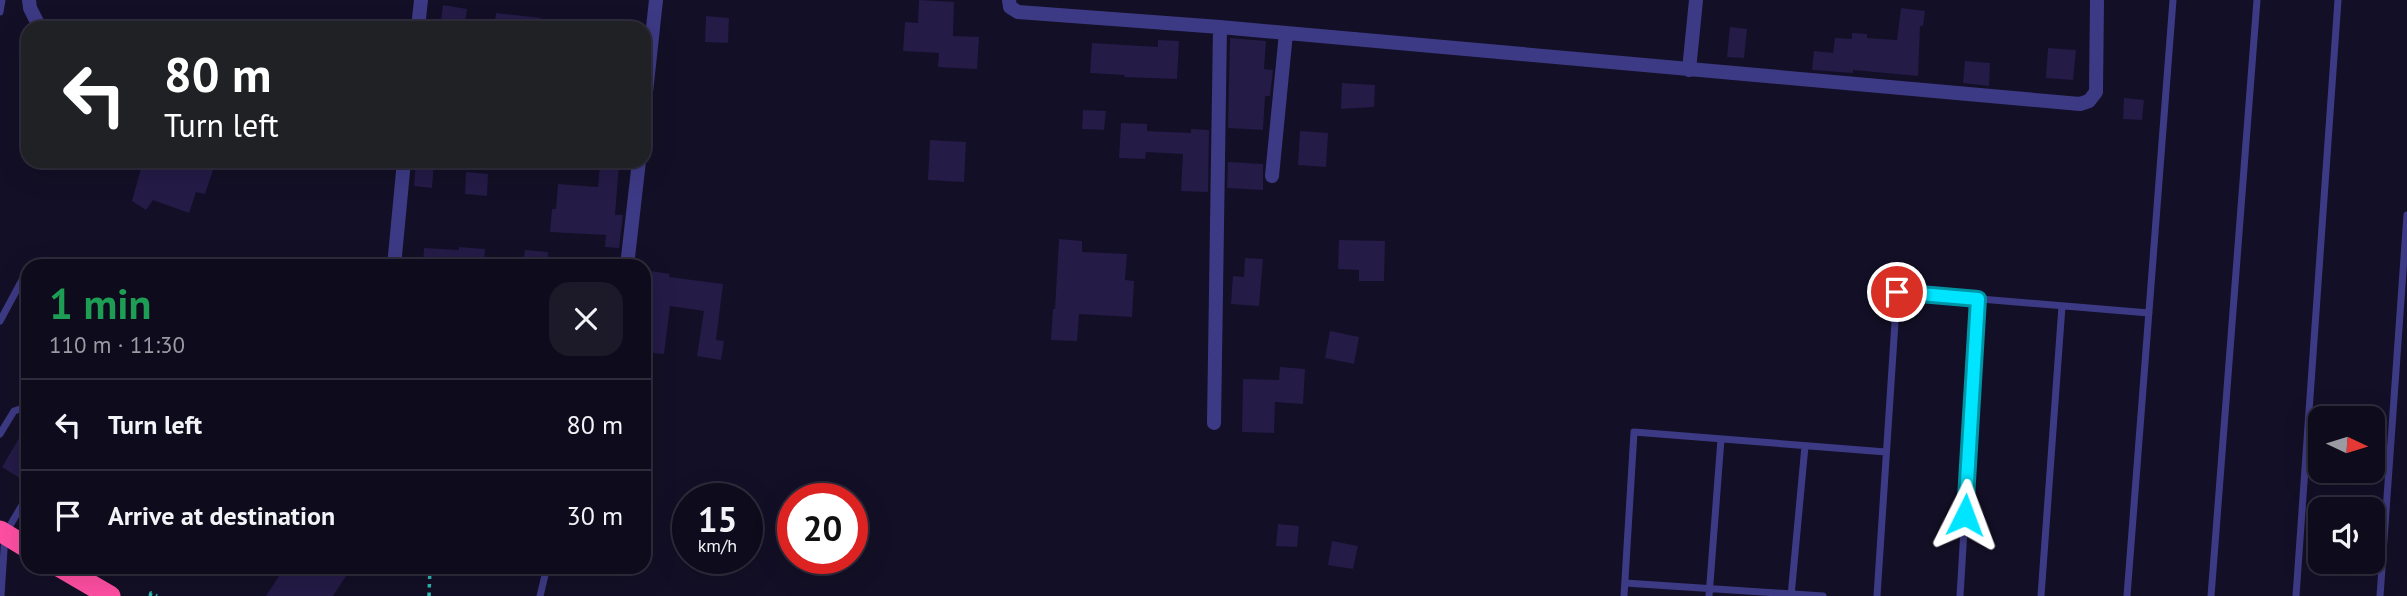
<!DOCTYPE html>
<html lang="en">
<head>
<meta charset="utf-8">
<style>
	body { margin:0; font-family:"PT Sans",sans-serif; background:#1c1929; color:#f1f3f6; height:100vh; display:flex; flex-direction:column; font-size:26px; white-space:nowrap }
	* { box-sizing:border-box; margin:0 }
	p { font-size:23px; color:#9b9ba3 }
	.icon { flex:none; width:38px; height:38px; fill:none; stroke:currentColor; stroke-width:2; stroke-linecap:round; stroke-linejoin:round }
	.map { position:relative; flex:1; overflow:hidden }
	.drawer { position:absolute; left:21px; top:259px; width:630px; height:315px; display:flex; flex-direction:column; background:#0e0b1c; border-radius:21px; box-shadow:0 7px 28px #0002,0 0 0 2px #2e2b3b }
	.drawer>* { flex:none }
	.guide { position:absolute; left:21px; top:21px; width:630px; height:147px; border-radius:21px; box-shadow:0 7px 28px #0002,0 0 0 2px #2e2b3b; background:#202124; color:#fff; overflow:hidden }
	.needle { width:46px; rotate:94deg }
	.tools { position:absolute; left:2308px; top:406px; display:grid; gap:14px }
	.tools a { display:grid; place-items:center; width:77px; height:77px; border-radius:14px; background:#0e0b1c; box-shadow:0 7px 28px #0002,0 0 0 2px #2e2b3b; font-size:35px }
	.speed { position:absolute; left:672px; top:483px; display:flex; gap:14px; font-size:35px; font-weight:700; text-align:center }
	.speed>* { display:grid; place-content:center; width:91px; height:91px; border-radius:50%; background:#0e0b1c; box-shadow:0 7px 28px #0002,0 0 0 2px #2e2b3b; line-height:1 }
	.speed small { font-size:18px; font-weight:400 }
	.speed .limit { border:10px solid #d22; background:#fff; color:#111 }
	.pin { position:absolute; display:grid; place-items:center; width:60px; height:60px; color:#fff; margin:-30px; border:4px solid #fff; border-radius:50%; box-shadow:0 2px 7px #0007 }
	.me { position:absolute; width:77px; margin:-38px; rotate:3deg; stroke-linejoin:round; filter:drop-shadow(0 0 5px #0008) }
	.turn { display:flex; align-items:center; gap:24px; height:147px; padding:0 28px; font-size:32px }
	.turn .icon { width:91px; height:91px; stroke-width:2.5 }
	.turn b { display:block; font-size:49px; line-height:60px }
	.round { display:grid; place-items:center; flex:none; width:74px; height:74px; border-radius:21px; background:#1c1929 }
	.headline { display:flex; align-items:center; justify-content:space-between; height:119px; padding:0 28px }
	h1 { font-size:42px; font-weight:700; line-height:52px; color:#1e9e55 }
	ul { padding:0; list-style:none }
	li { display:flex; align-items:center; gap:21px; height:91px; padding:0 28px; border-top:2px solid #2e2b3b }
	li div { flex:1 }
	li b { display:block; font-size:26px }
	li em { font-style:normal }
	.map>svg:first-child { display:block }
	.building { fill:#241b47 }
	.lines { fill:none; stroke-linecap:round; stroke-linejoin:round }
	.path { stroke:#2fb8b0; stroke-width:3.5; stroke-dasharray:3.5 5; stroke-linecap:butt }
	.lane { stroke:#3d3a85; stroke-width:7 }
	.street { stroke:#3d3a85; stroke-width:14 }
	.highway { stroke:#ff4fa3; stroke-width:21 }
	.route-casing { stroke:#0095a6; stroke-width:18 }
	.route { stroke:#00e5ff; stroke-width:12 }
</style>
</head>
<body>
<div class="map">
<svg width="2407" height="596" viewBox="0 0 2407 596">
	<rect width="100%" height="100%" fill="#130f26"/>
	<path class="building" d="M919 0 954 2 953 36 979 37 977 69 938 67 939 53 903 51 905 22 918 23Z
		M443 5 467 9 464 28H440Z
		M1901 8 1925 11 1923 26H1920L1918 76 1853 70V73L1812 70 1814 51 1833 53 1835 38 1852 39V33L1867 34V38L1897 40Z
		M496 13 541 18V28H494Z
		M706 16 729 18 728 43 705 42Z
		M1730 27 1747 29 1744 58 1727 57Z
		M1230 38 1266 41 1264 69 1273 70 1270 96H1265L1263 130 1228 128Z
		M1158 40 1179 41 1177 79 1124 77 1125 75 1090 73 1092 43 1158 47Z
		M2048 48 2076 50 2073 80 2046 78Z
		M1965 61 1990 63 1989 86 1963 83Z
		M1342 83 1375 85 1374 107 1341 109Z
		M2124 98 2144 100 2142 120 2123 119Z
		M1083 110 1106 111 1104 130 1082 129Z
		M1121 123 1147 124V131L1191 133V129L1209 130 1208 192 1181 191 1183 154 1146 152 1145 159 1119 158Z
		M1300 131 1328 133 1326 167 1298 165Z
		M930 140 966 142 964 182 928 180Z
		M143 161H169L189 167 191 161H216L205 194 196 192 189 213 153 200 146 210 132 201Z
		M416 161H434L432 188 414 186Z
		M1228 162 1263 164V190L1227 188Z
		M600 164 619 165 615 215H623L619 248 605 247 606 235 550 232 552 209H556L558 184 598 187Z
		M466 172 488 174 487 196 465 194Z
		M1059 239 1082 241V252L1127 254 1125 280 1134 281 1132 317 1079 314 1077 341 1051 340 1053 309H1055Z
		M1339 240 1385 241 1384 281H1359V270L1338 269Z
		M459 247 485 249 484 266H423L424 248 459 250Z
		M525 250 548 252 547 266H523Z
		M1245 258 1263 259 1259 306 1231 304 1233 276 1244 277Z
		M644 270 670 274 669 277 723 284 716 340 724 341 721 360 697 356 704 311 670 306 664 354 644 352Z
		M1330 331 1359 337 1354 364 1325 358Z
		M1280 367 1305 369 1303 404 1275 402 1274 433 1242 432 1243 379 1279 380Z
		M28 423V466L21 479 2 467Z
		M1278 524 1299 526 1297 547 1276 546Z
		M1332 541 1358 546 1353 569 1328 565Z
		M285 567H352L333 596H266Z"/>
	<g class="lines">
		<path class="path" d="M150 596 151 593 157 596
			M429 596 430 567"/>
		<path class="lane" d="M0 12 2 0
			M0 321 28 269
			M0 434 14 411 20 409 28 415
			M1625 583 1823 596
			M1 596 5 534 28 495
			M540 596 547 567
			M1624 596 1634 432 1886 452
			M1709 596 1721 439
			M1791 596 1805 446
			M1877 596 1897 292 2149 313
			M1960 596 1978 299
			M2041 596 2062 306
			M2127 596 2173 0
			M2211 596 2257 0
			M2296 596 2338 0
			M2380 596 2407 215"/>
		<path class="street" d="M29 0 30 8 40 28
			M1009 0 1010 7 1018 12 1220 27 2080 104 2089 101 2096 92 2097 0
			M418 28 421 0
			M1689 70 1696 0
			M644 111 656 0
			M1272 176 1286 33
			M394 266 404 161
			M627 266 639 161
			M1214 423 1220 27"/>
		<path class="highway" d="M0 531 28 548
			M60 567 110 596"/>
	</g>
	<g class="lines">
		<g class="route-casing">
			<path id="route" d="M1897 292 1978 299 1965 515"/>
		</g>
		<use href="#route" class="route"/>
	</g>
</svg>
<div class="tools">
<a><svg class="needle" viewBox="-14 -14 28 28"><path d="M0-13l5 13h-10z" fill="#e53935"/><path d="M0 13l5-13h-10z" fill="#9b9ba3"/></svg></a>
<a><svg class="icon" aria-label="sound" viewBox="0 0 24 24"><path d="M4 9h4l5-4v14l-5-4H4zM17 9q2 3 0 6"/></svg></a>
</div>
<div class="speed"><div>15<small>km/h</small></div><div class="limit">20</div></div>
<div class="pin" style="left:1897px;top:292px;background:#d93025"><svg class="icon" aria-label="arrive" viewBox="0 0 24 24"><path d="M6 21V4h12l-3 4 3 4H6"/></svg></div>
<svg class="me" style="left:1965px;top:515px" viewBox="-20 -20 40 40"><path d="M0-17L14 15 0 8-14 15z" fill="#00e5ff" stroke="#fff" stroke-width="4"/></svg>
<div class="guide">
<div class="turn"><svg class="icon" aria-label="left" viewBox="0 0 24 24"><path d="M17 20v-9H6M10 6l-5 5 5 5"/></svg><div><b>80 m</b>Turn left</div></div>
</div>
<section class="drawer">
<div class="headline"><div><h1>1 min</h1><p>110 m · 11:30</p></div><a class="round"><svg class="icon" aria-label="close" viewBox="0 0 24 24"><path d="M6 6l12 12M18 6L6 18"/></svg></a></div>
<ul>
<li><svg class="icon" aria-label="left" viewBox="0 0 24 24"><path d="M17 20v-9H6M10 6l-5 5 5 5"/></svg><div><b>Turn left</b></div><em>80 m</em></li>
<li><svg class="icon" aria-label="arrive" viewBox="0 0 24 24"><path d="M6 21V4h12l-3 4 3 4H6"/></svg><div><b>Arrive at destination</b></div><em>30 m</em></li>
</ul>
</section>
</div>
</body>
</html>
